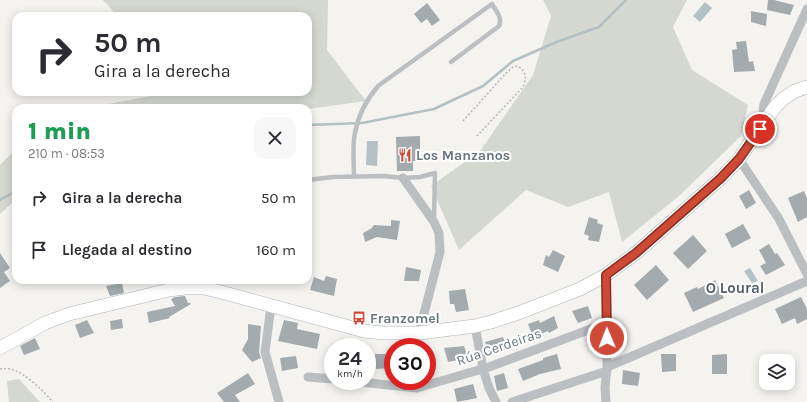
<!DOCTYPE html>
<html lang="es">
<head>
<meta charset="utf-8">
<style>
	body { margin:0; font-family:Karla,sans-serif; background:#f7f7f7; color:#2b2b33; height:100vh; display:flex; flex-direction:column; font-size:15px; white-space:nowrap }
	* { box-sizing:border-box; margin:0 }
	p { font-size:13px; color:#7c7c81 }
	.icon { flex:none; width:22px; height:22px; fill:none; stroke:currentColor; stroke-width:2; stroke-linecap:round; stroke-linejoin:round }
	.map { position:relative; flex:1; overflow:hidden }
	.drawer { position:absolute; left:12px; top:104px; width:300px; height:180px; display:flex; flex-direction:column; background:#fff; border-radius:12px; box-shadow:0 2px 10px #0003 }
	.drawer>* { flex:none }
	.guide { position:absolute; left:12px; top:12px; width:300px; height:84px; border-radius:12px; box-shadow:0 2px 10px #0003; background:#fff; color:#2b2b33; overflow:hidden }
	.buttons { position:absolute; left:759px; top:354px; display:grid; gap:8px }
	.buttons a { display:grid; place-items:center; width:36px; height:36px; border-radius:8px; background:#fff; box-shadow:0 2px 10px #0003; font-size:20px }
	.speed { position:absolute; left:324px; top:338px; display:flex; gap:8px; font-size:20px; font-weight:700; text-align:center }
	.speed>* { display:grid; place-content:center; width:52px; height:52px; border-radius:50%; background:#fff; box-shadow:0 2px 10px #0003; line-height:1 }
	.speed small { font-size:10px; font-weight:400 }
	.speed .limit { border:6px solid #d22; background:#fff; color:#111 }
	.pin { position:absolute; display:grid; place-items:center; width:34px; height:34px; color:#fff; margin:-17px; border:2px solid #fff; border-radius:50%; box-shadow:0 1px 4px #0007 }
	.me { position:absolute; width:44px; margin:-22px; rotate:359deg; stroke-linejoin:round; filter:drop-shadow(0 0 3px #0008) }
	.turn { display:flex; align-items:center; gap:14px; height:84px; padding:0 16px; font-size:18px }
	.turn .icon { width:52px; height:52px; stroke-width:2.5 }
	.turn b { display:block; font-size:28px; line-height:34px }
	.round { display:grid; place-items:center; flex:none; width:42px; height:42px; border-radius:12px; background:#f7f7f7 }
	.overview { display:flex; align-items:center; justify-content:space-between; height:68px; padding:0 16px }
	h1 { font-size:24px; font-weight:800; line-height:30px; color:#1e9e55 }
	ul { padding:0; list-style:none }
	li { display:flex; align-items:center; gap:12px; height:52px; padding:0 16px }
	li div { flex:1 }
	li b { display:block; font-size:15px }
	li em { font-style:normal }
	.map>svg:first-child { display:block }
	.green { fill:#d4d8d0 }
	.water { fill:#b4c0c3 }
	.lines { fill:none; stroke-linecap:round; stroke-linejoin:round }
	.stream { stroke:#b4c0c3; stroke-width:2.5 }
	.building { fill:#a3abaf }
	.secondary-casing { stroke:#aeb3b6; stroke-width:14 }
	.path { stroke:#b5b8ba; stroke-width:1.5; stroke-dasharray:2 2; stroke-linecap:butt }
	.lane { stroke:#bbbfc2; stroke-width:4.5 }
	.street { stroke:#bbbfc2; stroke-width:9 }
	.secondary { stroke:#fff; stroke-width:13 }
	.route-casing { stroke:#863023; stroke-width:10 }
	.route { stroke:#ce4a36; stroke-width:7 }
	.labels { text-anchor:middle; dominant-baseline:central; stroke-width:4; stroke-linejoin:round; paint-order:stroke }
	.poi-label { font-size:14px; font-weight:bold; fill:#66767e; stroke:#fff; text-anchor:start }
	.street-label { font-size:14px; fill:#66767e; stroke:#fff }
	.neighbourhood-label { font-size:15px; font-weight:bold; fill:#535e64; stroke:#fff }
</style>
</head>
<body>
<div class="map">
<svg width="807" height="402" viewBox="0 0 807 402">
	<rect width="100%" height="100%" fill="#f4f3f0"/>
	<path class="green" d="M102 0H328L327 50 366 101 308 109 87 108 172 92H308V16H117L107 4Z
		M543 0H687L673 27 692 70 748 105 741 136 679 196 622 242 609 192 568 207 526 190 459 250 431 186 480 151 533 75 551 16Z
		M16 149V199L0 214V165Z
		M19 379 40 402H9L7 381Z"/>
	<path class="water" d="M705 2 712 8 700 22 693 16Z
		M367 141H378L377 166 366 165Z
		M750 268 758 281 752 283 744 271Z"/>
	<g class="lines">
		<path class="stream" d="M308 125 362 123 434 109 483 86 513 61 559 41 599 27 626 0
			M0 200 16 191"/>
	</g>
	<path class="building" d="M768 0H774L794 5 790 15 767 10Z
		M427 3 440 20 432 26 427 19 421 23 414 14Z
		M751 11 767 14 766 26 751 22Z
		M746 41 749 62 753 61 755 71 734 72 732 50 737 49 736 42Z
		M420 136V161H413V171H397L396 137Z
		M749 190 756 203 746 209 739 196Z
		M804 191 807 198V217L798 222 788 198Z
		M589 217 598 220 597 223 603 225 599 242 588 240 589 236 584 234Z
		M391 220 400 221 397 240 377 237 365 242 363 233 372 228 374 225 391 226Z
		M743 224 751 238 732 248 725 234Z
		M693 235 707 251 688 269 673 253Z
		M769 244 775 254 777 253 785 265 766 275 760 266 766 263 759 250Z
		M553 250 565 256 558 272 543 265 546 255 549 257Z
		M0 253 10 268 4 272 10 281 0 288Z
		M656 265 669 280 647 300 634 285Z
		M406 267 421 270 419 281H404Z
		M326 276 337 279 334 296 310 290 314 277 324 281Z
		M715 280 724 298 693 312 684 293 697 287 698 289Z
		M122 283 124 293 110 296 106 286Z
		M465 289 469 310 456 312 454 304H450L449 291Z
		M185 296 188 303H190L191 304 169 317 170 318 149 323 147 312 175 306 171 299 175 297Z
		M801 297 807 309V319L797 324 795 318 782 324 775 309Z
		M588 306 592 318 578 323 572 311Z
		M554 316 558 328 549 333 548 331 533 337 528 324 539 320 540 323Z
		M122 319 123 328 111 330 110 321Z
		M87 320 94 333 80 338 75 325Z
		M284 320 298 323 297 329 320 334 317 349 278 341Z
		M248 324 261 326 259 352 261 358 252 362 242 350 248 339Z
		M503 337 508 349 490 355 485 342Z
		M35 338 40 349 24 355 20 346Z
		M464 346 468 358 448 362 444 348Z
		M375 354H393V368L376 369Z
		M557 354 561 369 540 374 523 381 518 369 543 360V358Z
		M661 354H676V371L662 372Z
		M727 354V374H712V355Z
		M296 356 298 368 282 371 280 358Z
		M623 370 640 373 638 386 622 384Z
		M248 373 255 384 235 395 240 402H224L217 393Z
		M504 373 508 388 497 391 494 376Z
		M473 384 477 398 457 402 454 389Z"/>
	<g class="lines">
		<g class="secondary-casing">
			<path id="secondary" d="M0 348 45 323 69 314 169 290 185 288H204L221 292 364 331 384 333H419L475 326 491 322 521 312 580 289 606 275 636 253 721 178 739 159 775 107 784 98 795 91 807 87"/>
		</g>
		<path class="path" d="M463 121 507 72 513 67 518 66C526 72 527 78 523 87L476 137
			M0 369C3 369 7 368 10 369 25 372 43 391 53 402"/>
		<path class="lane" d="M354 177C354 163 352 146 355 133 358 116 367 99 378 86L492 4C496 11 503 18 499 26L451 62
			M308 180 333 177 384 176 403 178 420 177 435 173 434 220"/>
		<path class="street" d="M767 119C763 114 763 110 764 104L807 9
			M739 159 779 219 807 274
			M403 178 434 222 439 233 440 252 419 333
			M606 275 607 367 807 281
			M271 306 265 352 279 402
			M475 326 483 369 489 388 496 402
			M308 377 333 379
			M350 381 417 388 489 367 607 323
			M512 402 607 371
			M606 402 605 387 607 367"/>
		<use href="#secondary" class="secondary"/>
	</g>
	<g class="lines">
		<g class="route-casing">
			<path id="route" d="M607 338 606 275 636 253 721 178 739 159 760 129"/>
		</g>
		<use href="#route" class="route"/>
	</g>
	<defs>
		<g id="restaurant-bare" transform="scale(1.08)"><path d="M-5-6h1v4h1v-4h1v4h1v-4h1v5L-1.5 .5V6h-2V.5L-5-1ZM5-6V6H3V1.5H1.5Q1.5-4 5-6Z" fill="#ce4a36" stroke="#fff" stroke-width="2.5" paint-order="stroke"/></g>
		<g id="bus-bare" transform="scale(1.08)"><path d="M-5-6H5V4H4V6H2V4H-2V6H-4V4H-5ZM-3.5-4V0h7V-4ZM-3.5 1.2v1.5H-2V1.2ZM2 1.2v1.5H3.5V1.2Z" fill="#ce4a36" stroke="#fff" stroke-width="2.5" paint-order="stroke"/></g>
	</defs>
	<g fill-rule="evenodd">
		<use href="#restaurant-bare" x="405" y="155"/>
		<use href="#bus-bare" x="359" y="318"/>
	</g>
	<g class="labels">
		<g class="poi-label">
			<text x="416" y="155">Los Manzanos</text>
			<text x="370" y="318">Franzomel</text>
		</g>
		<g class="street-label">
			<text transform="translate(499 347) rotate(-19)">Rúa Cerdeiras</text>
		</g>
		<g class="neighbourhood-label">
			<text x="735" y="288">O Loural</text>
		</g>
	</g>
</svg>
<div class="buttons">
<a><svg class="icon" aria-label="layers" viewBox="0 0 24 24"><path d="M12 4l9 5-9 5-9-5zM3 14l9 5 9-5"/></svg></a>
</div>
<div class="speed"><div>24<small>km/h</small></div><div class="limit">30</div></div>
<div class="pin" style="left:760px;top:129px;background:#d93025"><svg class="icon" aria-label="arrive" viewBox="0 0 24 24"><path d="M6 21V4h12l-3 4 3 4H6"/></svg></div>
<svg class="me" style="left:607px;top:338px" viewBox="-20 -20 40 40"><circle r="17" fill="#ce4a36" stroke="#fff" stroke-width="3"/><path d="M0-11L8 9 0 5-8 9z" fill="#fff"/></svg>
<div class="guide">
<div class="turn"><svg class="icon" aria-label="right" viewBox="0 0 24 24"><path d="M7 20v-9h11M14 6l5 5-5 5"/></svg><div><b>50 m</b>Gira a la derecha</div></div>
</div>
<section class="drawer">
<div class="overview"><div><h1>1 min</h1><p>210 m · 08:53</p></div><a class="round"><svg class="icon" aria-label="close" viewBox="0 0 24 24"><path d="M6 6l12 12M18 6L6 18"/></svg></a></div>
<ul>
<li><svg class="icon" aria-label="right" viewBox="0 0 24 24"><path d="M7 20v-9h11M14 6l5 5-5 5"/></svg><div><b>Gira a la derecha</b></div><em>50 m</em></li>
<li><svg class="icon" aria-label="arrive" viewBox="0 0 24 24"><path d="M6 21V4h12l-3 4 3 4H6"/></svg><div><b>Llegada al destino</b></div><em>160 m</em></li>
</ul>
</section>
</div>
</body>
</html>
